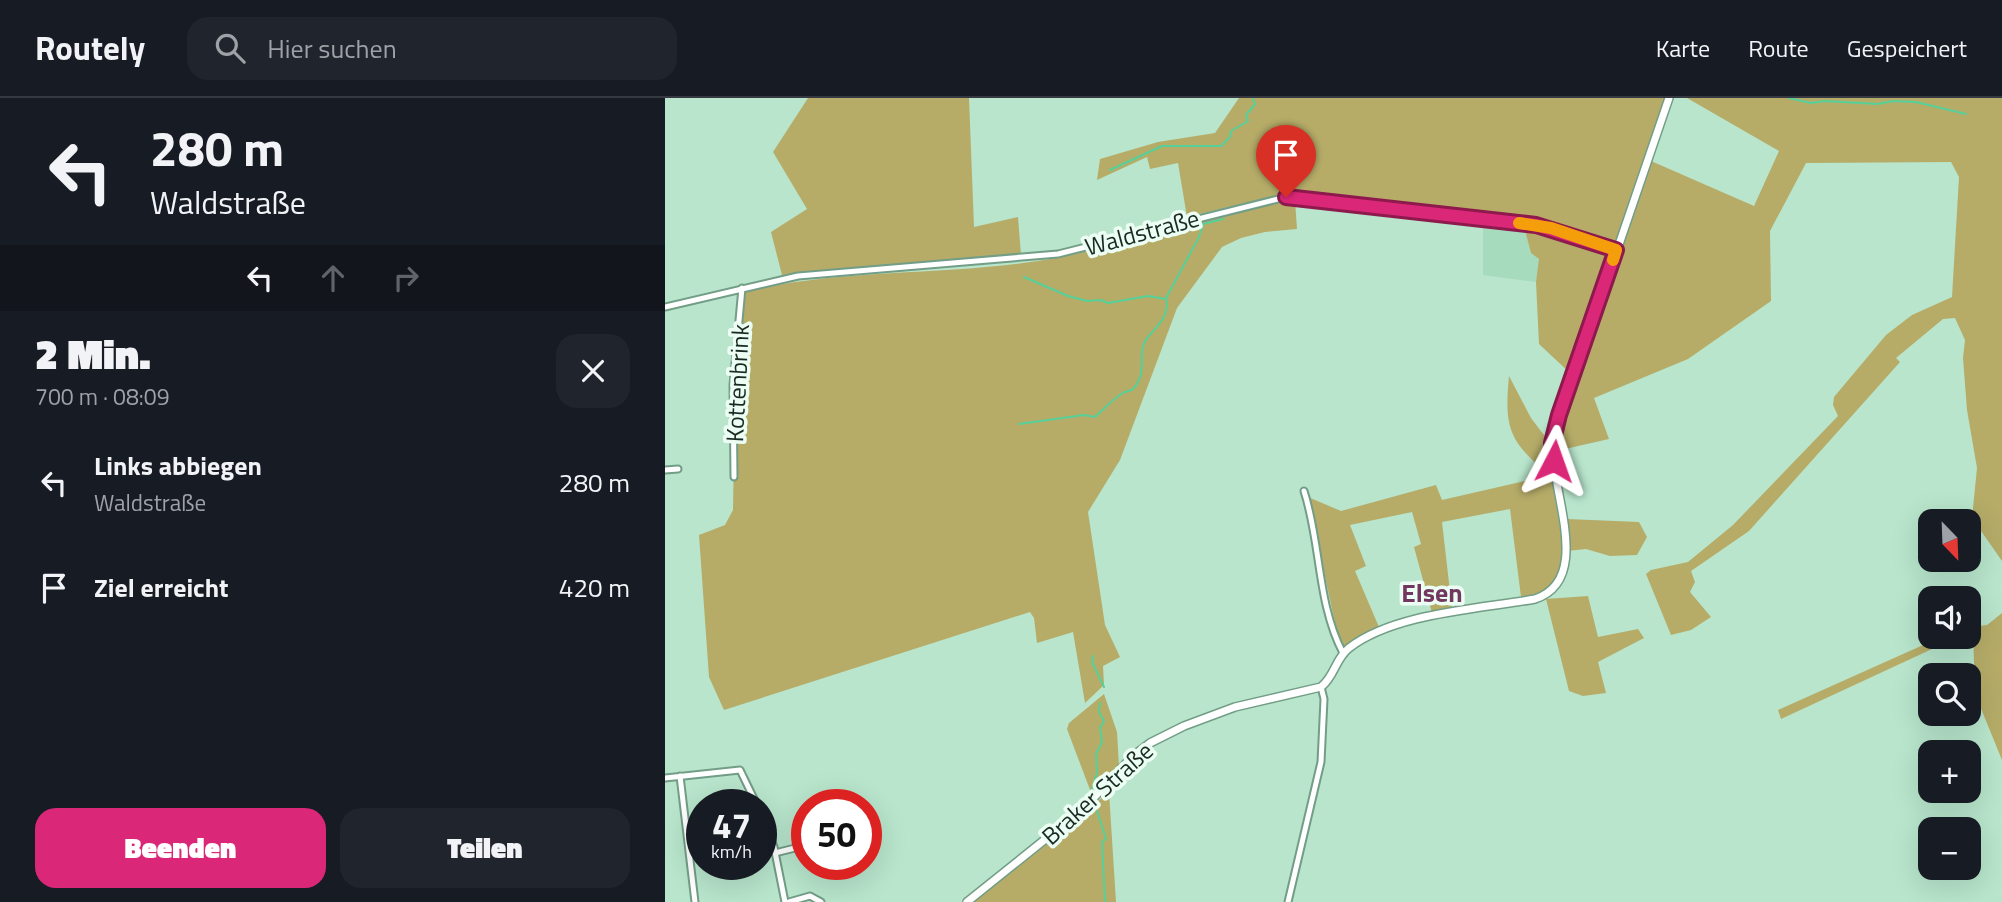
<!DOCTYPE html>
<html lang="de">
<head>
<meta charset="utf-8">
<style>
	body { margin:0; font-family:"Titillium Web",sans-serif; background:#20242c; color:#f1f3f6; height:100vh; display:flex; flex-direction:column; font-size:26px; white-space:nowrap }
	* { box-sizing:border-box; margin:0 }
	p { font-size:23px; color:#9ea1a6 }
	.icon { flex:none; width:38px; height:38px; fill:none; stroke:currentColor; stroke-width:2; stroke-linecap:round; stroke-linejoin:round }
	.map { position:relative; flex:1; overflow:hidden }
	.details { display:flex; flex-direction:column; background:#171b24; width:665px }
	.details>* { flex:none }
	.top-card { background:#171b24; color:#f1f3f6; overflow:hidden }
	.needle { width:46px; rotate:157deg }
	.fabs { position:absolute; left:1253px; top:411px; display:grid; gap:14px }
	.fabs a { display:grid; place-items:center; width:63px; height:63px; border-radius:14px; background:#171b24; box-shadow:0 7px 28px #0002; font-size:35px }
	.speed { position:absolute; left:21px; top:691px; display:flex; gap:14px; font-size:35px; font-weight:700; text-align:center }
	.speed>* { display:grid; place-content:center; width:91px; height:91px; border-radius:50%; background:#171b24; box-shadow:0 7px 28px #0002; line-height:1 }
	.speed small { font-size:18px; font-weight:400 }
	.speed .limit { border:10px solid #d22; background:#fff; color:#111 }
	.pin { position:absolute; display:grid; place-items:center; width:60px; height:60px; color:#fff; margin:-72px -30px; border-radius:50% 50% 50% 0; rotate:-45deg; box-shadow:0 0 7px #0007 }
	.pin .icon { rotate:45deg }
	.me { position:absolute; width:77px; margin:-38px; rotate:4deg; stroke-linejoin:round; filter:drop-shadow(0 0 5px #0008) }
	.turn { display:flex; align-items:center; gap:24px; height:147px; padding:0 35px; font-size:32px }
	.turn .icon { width:91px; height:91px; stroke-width:2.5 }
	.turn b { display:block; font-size:49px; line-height:60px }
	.lanes { display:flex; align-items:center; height:66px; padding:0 35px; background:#0003; justify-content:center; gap:35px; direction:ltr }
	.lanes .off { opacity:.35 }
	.round { display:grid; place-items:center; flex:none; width:74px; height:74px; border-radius:21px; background:#20242c }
	.headline { display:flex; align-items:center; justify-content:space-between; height:119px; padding:0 35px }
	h1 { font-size:42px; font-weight:800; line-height:52px }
	.primary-button { display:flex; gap:14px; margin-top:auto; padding:14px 35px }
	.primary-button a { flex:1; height:80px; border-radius:21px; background:#db2777; color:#fff; font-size:28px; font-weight:800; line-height:80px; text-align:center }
	.primary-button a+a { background:#20242c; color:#f1f3f6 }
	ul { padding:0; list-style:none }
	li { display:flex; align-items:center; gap:21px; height:105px; padding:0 35px }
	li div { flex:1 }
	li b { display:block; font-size:26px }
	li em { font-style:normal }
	header { display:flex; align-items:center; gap:42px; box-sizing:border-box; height:98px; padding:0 35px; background:#171b24; border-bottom:2px solid #363941 }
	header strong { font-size:33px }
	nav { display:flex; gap:38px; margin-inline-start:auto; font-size:24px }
	.search { width:490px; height:63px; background:#20242c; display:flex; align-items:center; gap:18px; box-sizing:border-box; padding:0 24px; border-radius:21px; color:#9ea1a6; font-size:26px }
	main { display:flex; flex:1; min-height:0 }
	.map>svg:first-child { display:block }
	.built { fill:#a6dbbe }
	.green { fill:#b6ac68 }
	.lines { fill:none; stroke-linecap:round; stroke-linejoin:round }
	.stream { stroke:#56d099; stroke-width:2 }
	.street-casing { stroke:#729d86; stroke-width:9 }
	.secondary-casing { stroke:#729d86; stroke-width:10 }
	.street { stroke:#fff; stroke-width:5 }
	.secondary { stroke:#fff; stroke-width:7 }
	.route-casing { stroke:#8e194d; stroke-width:18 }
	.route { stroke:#db2777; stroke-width:12 }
	.slow { stroke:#f59e0b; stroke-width:12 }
	.labels { text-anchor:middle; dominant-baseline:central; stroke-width:7; stroke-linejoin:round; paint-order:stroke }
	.street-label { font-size:24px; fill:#182a21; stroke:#ecfef4 }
	.neighbourhood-label { font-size:26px; font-weight:bold; fill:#73375f; stroke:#ecfef4 }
</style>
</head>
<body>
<header>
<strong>Routely</strong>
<div class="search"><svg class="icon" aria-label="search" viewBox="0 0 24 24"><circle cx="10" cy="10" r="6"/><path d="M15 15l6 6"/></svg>Hier suchen</div>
<nav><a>Karte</a><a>Route</a><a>Gespeichert</a></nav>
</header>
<main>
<section class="details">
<div class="top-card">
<div class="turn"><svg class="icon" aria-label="left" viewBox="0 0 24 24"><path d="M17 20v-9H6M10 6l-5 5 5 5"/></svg><div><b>280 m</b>Waldstraße</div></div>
<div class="lanes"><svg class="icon" aria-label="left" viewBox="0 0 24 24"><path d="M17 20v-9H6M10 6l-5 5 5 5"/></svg><svg class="icon off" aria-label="ahead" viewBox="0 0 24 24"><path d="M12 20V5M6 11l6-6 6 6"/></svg><svg class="icon off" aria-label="right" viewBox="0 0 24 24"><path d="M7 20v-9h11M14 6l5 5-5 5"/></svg></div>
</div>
<div class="headline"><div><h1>2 Min.</h1><p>700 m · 08:09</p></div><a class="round"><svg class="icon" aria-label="close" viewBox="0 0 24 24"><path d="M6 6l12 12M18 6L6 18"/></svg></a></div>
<ul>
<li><svg class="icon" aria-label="left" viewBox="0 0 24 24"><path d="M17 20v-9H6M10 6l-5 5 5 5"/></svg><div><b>Links abbiegen</b><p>Waldstraße</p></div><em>280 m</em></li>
<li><svg class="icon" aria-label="arrive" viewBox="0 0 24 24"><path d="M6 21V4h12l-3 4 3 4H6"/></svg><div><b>Ziel erreicht</b></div><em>420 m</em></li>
</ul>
<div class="primary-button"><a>Beenden</a><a>Teilen</a></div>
</section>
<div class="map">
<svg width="1337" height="804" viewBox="0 0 1337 804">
	<rect width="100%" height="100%" fill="#b8e5cc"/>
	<path class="built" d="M818 122 859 128 866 155 875 161 871 184 818 177Z"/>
	<path class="green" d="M143 0H304L309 129 353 119 356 157 117 177 106 134 142 111 108 54Z
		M574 0H1007L986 63 1089 108 1114 53 1022 0H1337V463L1307 420 1312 370 1302 312 1298 260 1300 242 1290 220 1278 221 1231 260 1235 264 1084 433 1026 473 1030 484 1025 494 1046 519 1026 532 1006 537 981 476 986 472 1023 464 1068 427 1173 318 1168 307 1169 299 1221 237 1247 217 1287 199 1294 79 1286 64 1141 65 1105 133 1106 203 1023 261 929 300 944 341 891 353C890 360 887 368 887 375 887 406 912 469 882 491 875 497 865 497 856 499L845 411 777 424 787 511 767 515 749 449 756 446 747 414 685 427 701 468 690 473 714 529 678 549 673 539 643 399 676 413 771 387 777 402 873 380 878 371C841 341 840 323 844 278L866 320 885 345 905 275 874 246 871 184 874 161 866 155 858 125 617 96 522 119 513 65 485 71 482 59 432 82 435 61 493 44 550 35Z
		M630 103 632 131 600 134 576 140 557 149 512 210 455 362 423 414 440 527 455 559 438 568 439 587 420 605 408 534 372 545 369 520 365 514 59 612 44 579 34 437 60 427 68 412 70 287 79 194C181 169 288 179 391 160 468 146 553 105 630 103Z
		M902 421 974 424 982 439 972 457 945 458 921 451 902 453Z
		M923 498 933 539 973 531 979 540 933 564 941 595 918 598 904 593 881 501Z
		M1337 515V662L1310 596 1308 533 1304 534V529L1322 527Z
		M1276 539H1293L1116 621 1113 612Z
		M439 596 452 634 454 668 427 697 402 631 404 625Z
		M444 694 451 804H306L428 707Z"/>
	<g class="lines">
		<path class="stream" d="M1124 0 1146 5 1160 3 1213 6 1228 3 1251 4 1301 16
			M445 72 497 48H556L565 39 566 33 583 23 581 17 590 6 588 0
			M359 179 403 198 422 203 436 202 443 205 483 198 501 201
			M354 326 419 317 430 319C439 311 449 300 458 295 461 293 466 293 468 291 484 275 471 253 482 240 490 230 506 218 501 200L534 139 538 126 558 121
			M428 558 427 564 439 589
			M427 691 432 675 431 656 437 644 435 630 439 623 434 614 435 605
			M432 713 441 741 437 744 440 804"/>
		<g class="street-casing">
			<path id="street" d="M0 209 133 178 393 156 621 99 871 127 951 152
				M0 372 13 371
				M69 379 68 287 77 190
				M639 393C656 445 652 506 678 555
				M15 678 30 804
				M0 680 75 672 92 707
				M96 717 109 749 120 804
				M110 755 142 747
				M124 804 145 798 156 804
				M623 804 656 664 659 601 656 589"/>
		</g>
		<g class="secondary-casing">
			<path id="secondary" d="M302 804 418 711 468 658 485 645 519 628 570 609 656 589C670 578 670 561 684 550 729 515 814 511 870 501 933 480 879 381 889 337L1004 0"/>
		</g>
		<use href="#street" class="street"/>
		<use href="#secondary" class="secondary"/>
	</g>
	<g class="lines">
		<g class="route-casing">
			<path id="route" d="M621 99 871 127 951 152 894 317 887 345 889 363"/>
		</g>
		<use href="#route" class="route"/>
		<path class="slow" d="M854 125 886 130 951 152 948 162"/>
	</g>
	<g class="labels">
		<g class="street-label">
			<text transform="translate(477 134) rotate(-15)">Waldstraße</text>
			<text transform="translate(72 285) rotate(-87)">Kottenbrink</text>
			<text transform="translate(432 695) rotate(-42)">Braker Straße</text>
		</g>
		<g class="neighbourhood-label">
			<text x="767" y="494">Elsen</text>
		</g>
	</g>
</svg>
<div class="fabs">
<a><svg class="needle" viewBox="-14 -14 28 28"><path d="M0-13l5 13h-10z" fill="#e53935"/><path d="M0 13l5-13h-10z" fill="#9ea1a6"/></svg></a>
<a><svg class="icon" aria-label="sound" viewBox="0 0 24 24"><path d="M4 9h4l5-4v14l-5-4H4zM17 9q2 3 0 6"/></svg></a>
<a><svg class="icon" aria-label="search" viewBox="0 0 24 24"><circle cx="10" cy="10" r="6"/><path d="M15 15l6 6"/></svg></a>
<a>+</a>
<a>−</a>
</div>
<div class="speed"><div>47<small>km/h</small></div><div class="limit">50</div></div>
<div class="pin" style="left:621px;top:99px;background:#d93025"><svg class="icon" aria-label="arrive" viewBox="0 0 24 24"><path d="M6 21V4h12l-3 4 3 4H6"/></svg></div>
<svg class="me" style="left:889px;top:363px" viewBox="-20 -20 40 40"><path d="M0-17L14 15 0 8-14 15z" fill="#db2777" stroke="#fff" stroke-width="4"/></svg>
</div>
</main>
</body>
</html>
